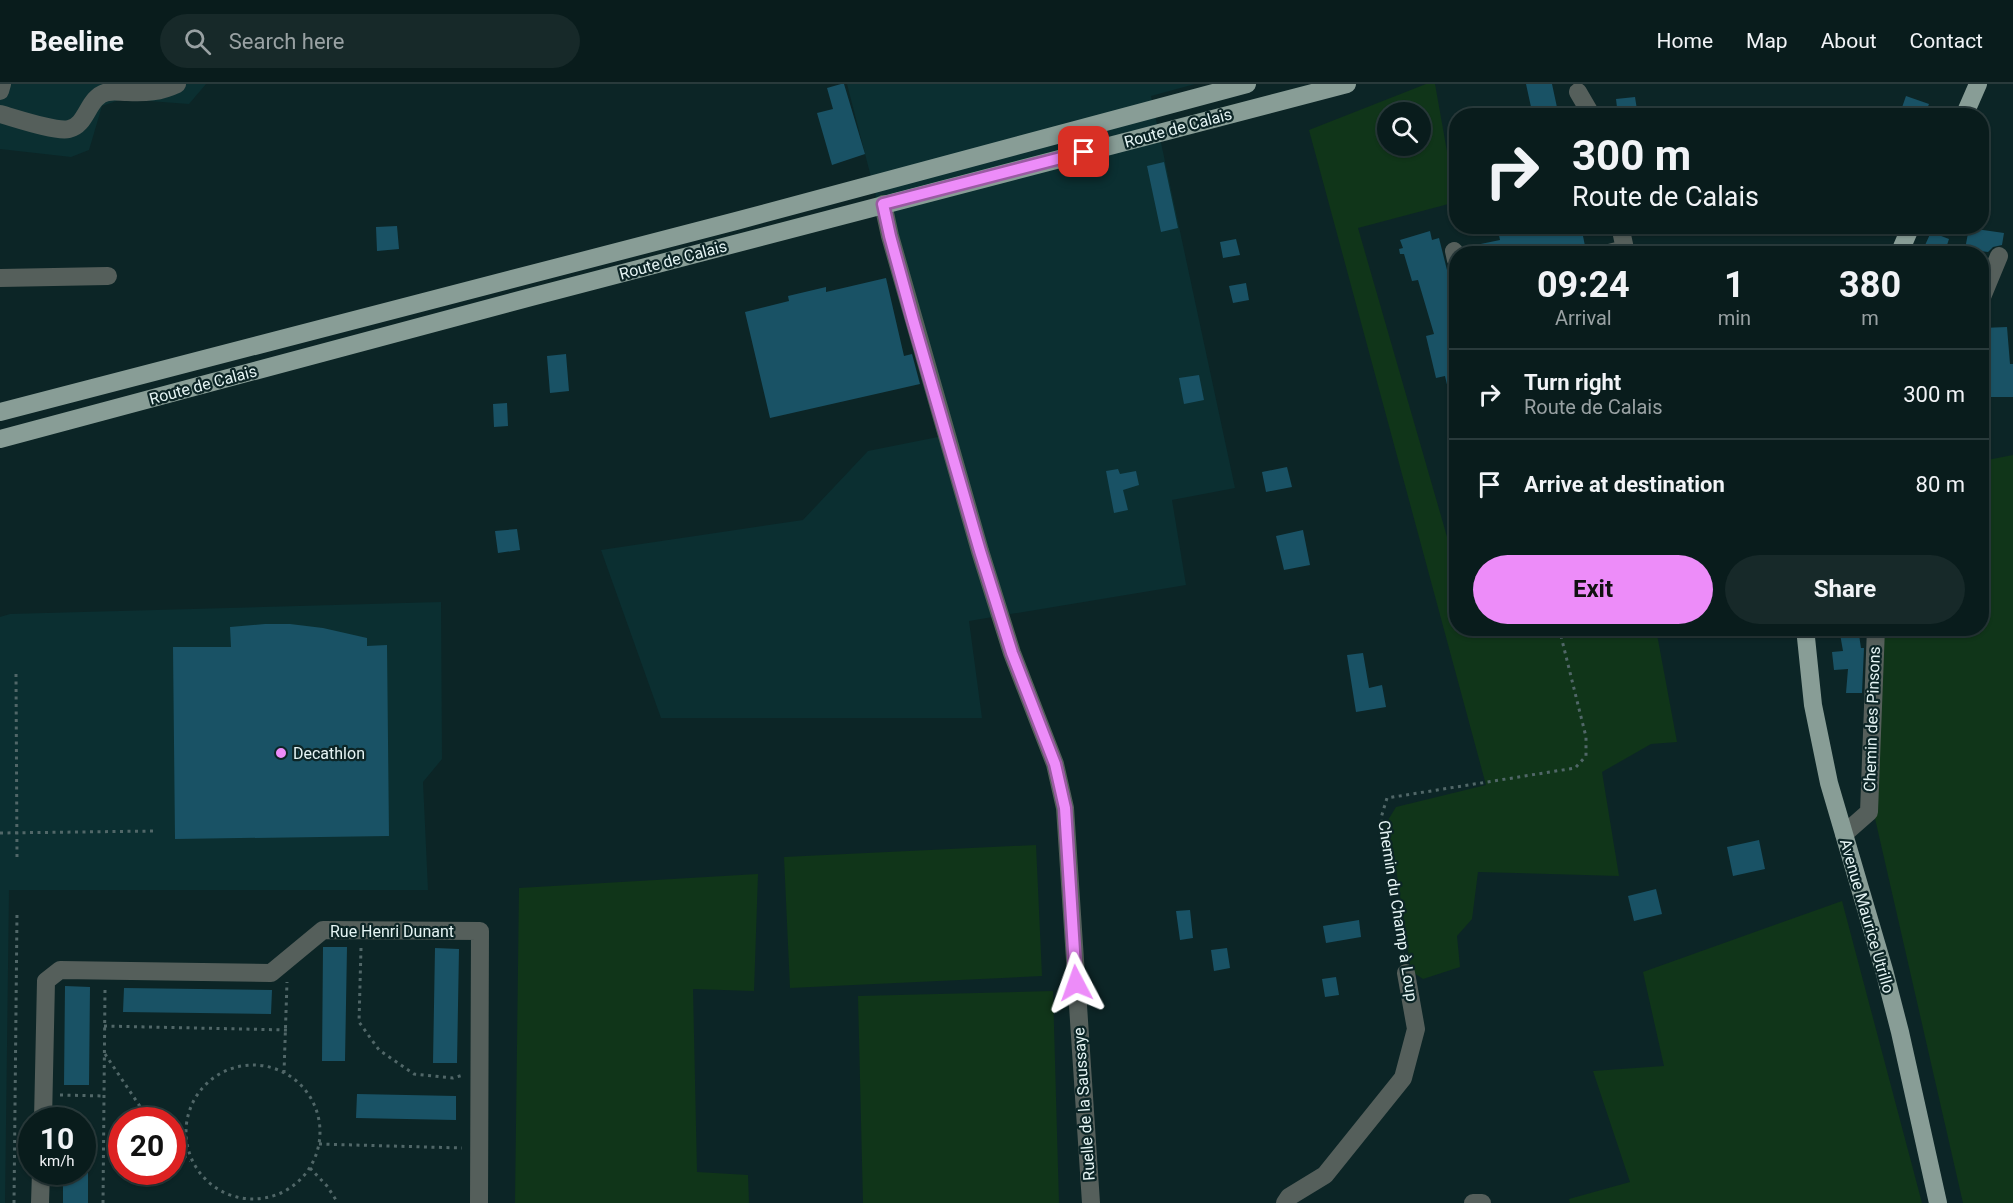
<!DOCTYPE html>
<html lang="en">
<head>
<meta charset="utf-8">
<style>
	body { margin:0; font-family:Roboto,sans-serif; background:#172929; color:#f1f3f6; height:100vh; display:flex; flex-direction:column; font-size:22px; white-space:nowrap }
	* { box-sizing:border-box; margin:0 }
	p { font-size:20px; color:#99a1a3 }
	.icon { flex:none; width:33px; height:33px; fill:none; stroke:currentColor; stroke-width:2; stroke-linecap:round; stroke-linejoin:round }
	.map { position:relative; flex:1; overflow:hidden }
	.side { position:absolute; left:1449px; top:162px; width:540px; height:390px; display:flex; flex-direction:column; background:#091c1c; border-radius:24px; box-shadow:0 2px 4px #0004,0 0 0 2px #293a3b }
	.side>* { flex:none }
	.top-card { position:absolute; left:1449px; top:24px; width:540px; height:126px; border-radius:24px; box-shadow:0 2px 4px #0004,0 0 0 2px #293a3b; background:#091c1c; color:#f1f3f6; overflow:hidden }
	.buttons { position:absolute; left:1377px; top:18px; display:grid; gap:12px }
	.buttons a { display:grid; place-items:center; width:54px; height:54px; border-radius:50%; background:#091c1c; box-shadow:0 2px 4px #0004,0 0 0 2px #293a3b; font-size:30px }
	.speed { position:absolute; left:18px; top:1023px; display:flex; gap:12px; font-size:30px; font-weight:700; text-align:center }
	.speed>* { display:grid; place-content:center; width:78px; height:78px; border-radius:50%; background:#091c1c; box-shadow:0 2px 4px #0004,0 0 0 2px #293a3b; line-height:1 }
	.speed small { font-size:15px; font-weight:400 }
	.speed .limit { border:9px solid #d22; background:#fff; color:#111 }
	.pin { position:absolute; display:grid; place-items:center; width:51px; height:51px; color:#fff; margin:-26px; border-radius:12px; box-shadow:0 3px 9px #0006 }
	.me { position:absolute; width:66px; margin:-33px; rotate:356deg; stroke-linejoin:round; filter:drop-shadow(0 0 4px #0008) }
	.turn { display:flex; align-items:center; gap:21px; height:126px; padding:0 24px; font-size:27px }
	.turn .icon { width:78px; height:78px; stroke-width:2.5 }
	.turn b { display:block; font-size:42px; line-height:51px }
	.eta { display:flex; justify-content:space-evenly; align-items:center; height:102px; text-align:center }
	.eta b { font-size:36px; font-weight:700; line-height:42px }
	.button { display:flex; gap:12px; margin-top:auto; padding:12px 24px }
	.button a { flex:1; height:69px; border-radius:36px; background:#ed8cf9; color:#111; font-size:24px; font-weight:700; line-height:69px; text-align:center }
	.button a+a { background:#172929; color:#f1f3f6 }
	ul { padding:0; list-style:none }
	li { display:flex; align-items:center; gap:18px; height:90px; padding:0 24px; border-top:2px solid #293a3b }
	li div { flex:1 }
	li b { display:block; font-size:22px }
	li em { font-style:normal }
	header { display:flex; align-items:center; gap:36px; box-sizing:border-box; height:84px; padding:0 30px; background:#091c1c; border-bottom:2px solid #293a3b }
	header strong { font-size:28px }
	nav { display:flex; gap:33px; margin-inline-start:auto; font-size:21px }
	.search { width:420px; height:54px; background:#172929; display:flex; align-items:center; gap:15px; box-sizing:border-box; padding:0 21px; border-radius:33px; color:#99a1a3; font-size:22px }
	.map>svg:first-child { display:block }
	.built { fill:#0b2f31 }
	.green { fill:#103519; fill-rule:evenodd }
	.building { fill:#195265 }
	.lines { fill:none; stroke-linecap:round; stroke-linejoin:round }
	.path { stroke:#516768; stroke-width:3; stroke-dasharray:3 4.5; stroke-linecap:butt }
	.minor { stroke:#555f5b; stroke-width:18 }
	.major { stroke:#889d96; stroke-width:18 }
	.route-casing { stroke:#9a5ba2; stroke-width:15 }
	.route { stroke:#ed8cf9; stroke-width:10 }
	.poi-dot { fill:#ed8cf9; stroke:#0c2526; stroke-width:2 }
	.labels { text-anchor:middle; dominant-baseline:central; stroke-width:4.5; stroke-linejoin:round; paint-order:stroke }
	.street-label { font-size:16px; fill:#e5f4f4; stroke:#0c2526 }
	.poi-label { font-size:16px; fill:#e5f4f4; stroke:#0c2526; text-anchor:start }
</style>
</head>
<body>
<header>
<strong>Beeline</strong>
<div class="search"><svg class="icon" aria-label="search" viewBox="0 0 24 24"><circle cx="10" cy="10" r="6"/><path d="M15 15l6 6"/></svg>Search here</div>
<nav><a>Home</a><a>Map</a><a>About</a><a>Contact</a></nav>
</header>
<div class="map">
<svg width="2013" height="1119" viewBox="0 0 2013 1119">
	<rect width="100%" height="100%" fill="#0c2526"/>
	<path class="built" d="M0 0H206L189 20 122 15 102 22 89 66 71 73 0 65Z
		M847 0H1195L1151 12 1235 404 1172 416 1186 501 969 537 982 634H661L601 466 803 436 868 367 938 353Z
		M441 518 442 675 423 698 428 806H9L5 1119H0V533L10 530Z"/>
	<path class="green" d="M1426 0H1435L1456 118 1358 144 1456 484V544L1656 545 1677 658 1651 660 1602 688 1619 792 1478 788 1472 835 1457 852 1460 883 1423 895 1411 887 1394 771 1385 741 1396 723 1486 701 1309 46ZM1388 28H1420V62H1388Z
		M2013 371V1119H1963L1874 730 1880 545 1982 544V377Z
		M1036 761 1042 892 790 904 784 773Z
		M758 790 754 907 693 905 697 1088 748 1091 749 1119H515L519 804Z
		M1842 817 1922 1119H1570L1569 1115 1630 1098 1593 987 1664 982 1643 888Z
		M1053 907 1059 1119H863L858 912Z"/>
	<path class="building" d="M841 0H844L865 70 832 81 817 29 833 25 827 4Z
		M1526 0H1552L1558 28 1533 32Z
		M1906 12 1929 20 1924 32H1899Z
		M1635 13 1638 32H1618L1616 15Z
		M1164 78 1178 144 1161 148 1147 82Z
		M397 142 399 165 377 167 376 143Z
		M1497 142H1581L1585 162 1548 170H1467L1466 163 1500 156Z
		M1969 144 2004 149 2002 161 1993 163 1988 168 1965 165Z
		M1430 147 1432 156 1439 154 1456 222V230L1452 232 1456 251V318H1451L1445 292 1436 294 1426 252 1434 250 1418 196 1412 197 1404 170H1400L1399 165 1403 164 1400 156Z
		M1931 148 1949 155 1944 170H1921Z
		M1236 155 1240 171 1223 174 1220 158Z
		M886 194 904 272 912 270 920 300 770 334 745 228 789 217 788 212 826 203V208Z
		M1246 199 1249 216 1233 219 1229 202Z
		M2007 243 2010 280H2013V313H1988L1987 273H1983L1982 244Z
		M566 270 569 307 550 309 547 272Z
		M1199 291 1204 316 1184 320 1179 294Z
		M507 319 508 342 494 343 493 320Z
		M1287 383 1292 403 1266 408 1262 388Z
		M1118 385 1120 390 1136 387 1139 401 1123 406 1128 426 1114 429 1106 387Z
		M517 445 520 466 498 469 495 447Z
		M1303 446 1310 481 1284 486 1276 452Z
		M265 540H290L323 544 367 554V562L387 561 389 752 175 755 173 563H231L230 543Z
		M1839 544H1858L1861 564H1864L1862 609H1846L1848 585 1834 586 1832 568 1843 567Z
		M1363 569 1369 604 1382 601 1386 623 1356 628 1347 571Z
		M1759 756 1765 785 1733 792 1727 763Z
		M1656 805 1662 830 1634 837 1628 812Z
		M1190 826 1193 854 1180 856 1176 827Z
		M1359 836 1361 853 1326 859 1323 842Z
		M323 863H347L345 977H322Z
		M435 864 459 865 457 979H433Z
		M1227 864 1230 884 1214 887 1211 866Z
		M1336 893 1339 911 1325 913 1322 895Z
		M65 902 90 903 89 1001H64Z
		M124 904 272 906 271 930 123 928Z
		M357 1010 456 1012V1036L356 1034Z
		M63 1088H88V1119H63Z"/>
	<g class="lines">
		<path class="path" d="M16 590 17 775
			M0 749 156 747
			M361 864 359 938 379 966 414 990 453 994 463 991
			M1403 872 1381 734 1387 714 1575 684 1586 672V653L1559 544
			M104 942 287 946
			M105 970 149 1036
			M186 1048a67 67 0 1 1 134 0a67 67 0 1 1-134 0Z
			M284 989 287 898
			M60 1011 104 1012
			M319 1060 462 1064
			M172 1063 190 1077
			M310 1084 327 1102 338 1119
			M14 1119 17 828
			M103 1119 105 905"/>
		<path class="minor" d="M0 7 2 0
			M1578 8 1592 32
			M0 30C15 34 55 48 69 45 88 41 87 12 108 8 114 7 121 8 127 8 146 9 160 8 177 0
			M883 120 890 152 980 467 1012 569 1055 680 1065 724 1091 1119
			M1620 142 1625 165 1629 170
			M1454 167 1456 176
			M1605 170 1625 165
			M0 194 108 192
			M1982 213 1999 172
			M1844 750 1869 728 1876 544
			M43 1036 46 897 60 886 271 889 323 846 480 847 479 1119
			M40 1119 41 1088
			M1285 1119 1289 1113 1325 1091 1403 994 1416 945 1406 889
			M1473 1119H1482"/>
		<path class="major" d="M1964 32 1978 0
			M1899 170 1911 142
			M0 328 736 137 1247 0
			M0 355 531 213 1347 0
			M1805 544 1813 621 1829 699 1884 886 1900 948 1938 1119"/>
	</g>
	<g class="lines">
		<g class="route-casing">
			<path id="route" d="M1076 899 1065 724 1055 680 1012 569 980 467 913 236 890 152 883 120 1084 68"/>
		</g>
		<use href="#route" class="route"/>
	</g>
	<circle class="poi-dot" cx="281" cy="669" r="6"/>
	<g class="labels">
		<g class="street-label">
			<text transform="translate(1178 44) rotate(-15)">Route de Calais</text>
			<text transform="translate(673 176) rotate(-15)">Route de Calais</text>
			<text transform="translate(203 301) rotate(-15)">Route de Calais</text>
			<text transform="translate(1872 635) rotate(-88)">Chemin des Pinsons</text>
			<text transform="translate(1398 827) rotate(81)">Chemin du Champ à Loup</text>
			<text transform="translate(1867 832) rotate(74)">Avenue Maurice Utrillo</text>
			<text x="392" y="847">Rue Henri Dunant</text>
			<text transform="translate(1084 1020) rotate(-94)">Ruelle de la Saussaye</text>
		</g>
		<g class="poi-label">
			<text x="293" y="669">Decathlon</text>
		</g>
	</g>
</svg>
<div class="buttons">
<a><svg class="icon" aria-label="search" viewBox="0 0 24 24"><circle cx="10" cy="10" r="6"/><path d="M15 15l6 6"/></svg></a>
</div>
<div class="speed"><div>10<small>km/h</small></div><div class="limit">20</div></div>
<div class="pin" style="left:1084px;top:68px;background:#d93025"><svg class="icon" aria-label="arrive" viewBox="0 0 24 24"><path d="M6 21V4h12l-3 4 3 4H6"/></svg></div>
<svg class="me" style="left:1076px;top:899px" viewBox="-20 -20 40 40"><path d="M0-17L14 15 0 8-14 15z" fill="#ed8cf9" stroke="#fff" stroke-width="4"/></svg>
<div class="top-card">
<div class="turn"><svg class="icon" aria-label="right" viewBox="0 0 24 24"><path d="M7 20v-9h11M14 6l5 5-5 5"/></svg><div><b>300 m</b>Route de Calais</div></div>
</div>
<section class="side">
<div class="eta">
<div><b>09:24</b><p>Arrival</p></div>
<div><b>1</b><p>min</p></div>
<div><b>380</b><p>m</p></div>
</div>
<ul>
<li><svg class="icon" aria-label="right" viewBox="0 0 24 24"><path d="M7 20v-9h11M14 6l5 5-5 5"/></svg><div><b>Turn right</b><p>Route de Calais</p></div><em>300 m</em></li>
<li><svg class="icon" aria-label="arrive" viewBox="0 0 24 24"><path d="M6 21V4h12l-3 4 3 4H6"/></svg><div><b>Arrive at destination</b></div><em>80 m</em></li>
</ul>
<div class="button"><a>Exit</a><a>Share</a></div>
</section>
</div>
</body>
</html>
